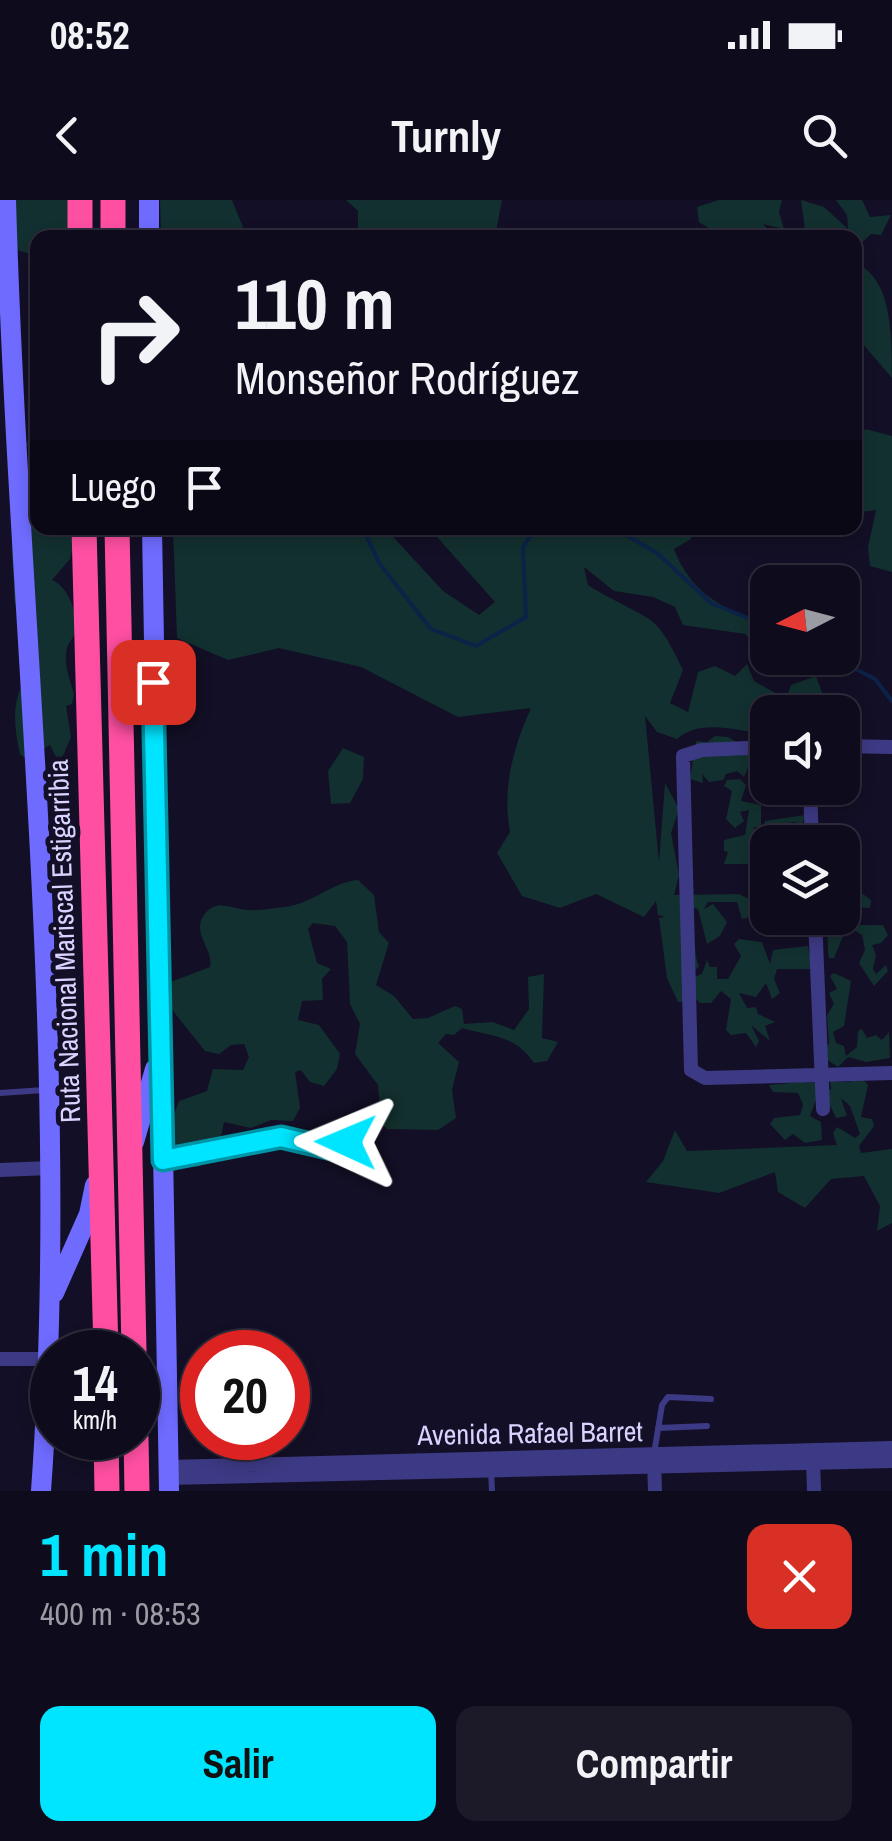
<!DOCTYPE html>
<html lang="es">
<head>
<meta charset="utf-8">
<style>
	body { margin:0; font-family:"Archivo Narrow",sans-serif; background:#1c1929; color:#f1f3f6; height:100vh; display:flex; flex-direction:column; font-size:38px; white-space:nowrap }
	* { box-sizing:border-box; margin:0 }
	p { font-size:32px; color:#9b9ba3 }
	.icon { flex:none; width:55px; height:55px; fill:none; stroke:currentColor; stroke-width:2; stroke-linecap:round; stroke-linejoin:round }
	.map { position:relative; height:1291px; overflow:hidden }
	.drawer { display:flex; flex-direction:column; background:#0e0b1c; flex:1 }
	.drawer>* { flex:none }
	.top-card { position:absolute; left:30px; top:30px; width:832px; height:305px; border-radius:20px; box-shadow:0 5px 15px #0003,0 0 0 2px #2e2b3b; background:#0e0b1c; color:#f1f3f6; overflow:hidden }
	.needle { width:65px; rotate:264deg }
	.fabs { position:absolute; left:750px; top:365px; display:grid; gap:20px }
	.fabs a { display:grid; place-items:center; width:110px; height:110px; border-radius:20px; background:#0e0b1c; box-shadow:0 5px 15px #0003,0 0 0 2px #2e2b3b; font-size:50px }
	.speed { position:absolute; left:30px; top:1130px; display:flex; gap:20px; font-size:50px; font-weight:700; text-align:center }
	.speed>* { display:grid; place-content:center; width:130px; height:130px; border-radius:50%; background:#0e0b1c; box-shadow:0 5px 15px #0003,0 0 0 2px #2e2b3b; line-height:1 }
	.speed small { font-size:25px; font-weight:400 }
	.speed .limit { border:15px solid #d22; background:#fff; color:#111 }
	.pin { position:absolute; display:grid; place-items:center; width:85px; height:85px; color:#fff; margin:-42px; border-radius:20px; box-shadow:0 5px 15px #0006 }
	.me { position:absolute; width:110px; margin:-55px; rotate:271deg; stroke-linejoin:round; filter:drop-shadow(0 0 8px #0008) }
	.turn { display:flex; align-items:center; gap:35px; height:210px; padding:0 40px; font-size:45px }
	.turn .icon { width:130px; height:130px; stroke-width:2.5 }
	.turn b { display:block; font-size:70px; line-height:85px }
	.then { display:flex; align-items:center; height:95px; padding:0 40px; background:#0003; gap:20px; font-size:38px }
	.round { display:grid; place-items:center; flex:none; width:105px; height:105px; border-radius:20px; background:#1c1929 }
	.head { display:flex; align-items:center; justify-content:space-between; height:170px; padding:0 40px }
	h1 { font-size:60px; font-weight:800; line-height:75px; color:#00e5ff }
	.primary-button { display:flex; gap:20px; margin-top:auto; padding:20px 40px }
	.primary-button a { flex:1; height:115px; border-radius:20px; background:#00e5ff; color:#111; font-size:40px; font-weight:800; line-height:115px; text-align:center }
	.primary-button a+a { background:#1c1929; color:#f1f3f6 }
	.status { display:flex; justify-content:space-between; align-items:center; height:70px; padding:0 50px; background:#0e0b1c; direction:ltr }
	.status svg { height:28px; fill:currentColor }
	header { display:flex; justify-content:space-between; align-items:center; height:130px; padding:0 40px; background:#0e0b1c; font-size:45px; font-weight:800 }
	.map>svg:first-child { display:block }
	.green { fill:#12302f }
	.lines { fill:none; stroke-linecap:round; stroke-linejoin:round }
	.stream { stroke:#0c2248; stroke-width:4 }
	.lane { stroke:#3d3a85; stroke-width:6 }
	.street { stroke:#3d3a85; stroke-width:14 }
	.secondary { stroke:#6f6bff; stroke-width:20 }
	.highway { stroke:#ff4fa3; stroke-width:25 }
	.route-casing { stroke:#0095a6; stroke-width:25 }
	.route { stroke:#00e5ff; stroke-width:18 }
	.labels { text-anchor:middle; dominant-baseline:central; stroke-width:10; stroke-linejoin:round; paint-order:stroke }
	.street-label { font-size:28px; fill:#d9d4ff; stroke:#130f26 }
</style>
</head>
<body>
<div class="status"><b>08:52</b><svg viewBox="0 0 49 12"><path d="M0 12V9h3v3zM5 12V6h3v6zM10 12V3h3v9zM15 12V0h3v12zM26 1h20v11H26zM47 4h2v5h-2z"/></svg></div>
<header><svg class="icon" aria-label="back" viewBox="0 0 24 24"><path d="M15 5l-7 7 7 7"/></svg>Turnly<svg class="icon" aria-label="search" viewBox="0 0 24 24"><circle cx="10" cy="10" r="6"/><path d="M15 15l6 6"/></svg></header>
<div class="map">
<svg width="892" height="1291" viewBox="0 0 892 1291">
	<rect width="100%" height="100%" fill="#130f26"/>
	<path class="green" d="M11 0H69L73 37 38 38 37 56 17 50Z
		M160 0H232L247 37H161Z
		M346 0H502L495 37 364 38 358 29V11Z
		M719 0H782L779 12 784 29 763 24 775 37H723L699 22 697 7Z
		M801 0 824 7 848 29 847 15 836 0H862L870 17 891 15 881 35 871 34 855 49V38L806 37Z
		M859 65C892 81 892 137 892 178L855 135V66Z
		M866 229 892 236V372L870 366 868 347 876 310 855 313V238Z
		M37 293 38 328H78L70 359 52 380C70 388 79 416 74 435 73 438 67 445 67 448 63 464 70 479 74 494L72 504 66 506 71 537 62 558 57 559 50 545 26 559 20 554C12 519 11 489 39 463 36 441 14 416 14 395 15 362 0 316 37 293Z
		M173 328H385L443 391 479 415 495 402 429 328H689L691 339 674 349C692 396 724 408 767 426V444L756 446 745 434 683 425 675 407 653 397 614 391 584 367 588 385C605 397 641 412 653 422 667 434 675 455 683 470L670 503 688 512 698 472 715 466 735 476 747 464 754 481 786 499 791 485 816 476 829 512H768L767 535C739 531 701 518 677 539L657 532 645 516 659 662 665 583 679 609 671 633 679 675 674 695 739 694 761 705 762 724 757 721 758 715 742 719 737 702H708L704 709 713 704 727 722 720 736 707 744 698 709 693 708C695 724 693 754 699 766L691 775 692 802H678L667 778 659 718 665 717 658 715 656 701 644 717 596 694 560 708 522 696 497 653 510 632C502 588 513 548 531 508L458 517 361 467 279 448 228 460 177 438Z
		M715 536 728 537 751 551 749 558 766 566V577L748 576V568L744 577 737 571 726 574 723 580 709 582 702 574 703 583 690 579 696 541 707 542Z
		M343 548 364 557 363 579 350 603 331 604 328 571Z
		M740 579 746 585 741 601 761 605V626L753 628 763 638 767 631 763 629 765 621 805 615 802 626 794 622 784 624 773 635 775 642 763 643 767 661 763 664H724L728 652 724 651V640L745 635 749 610 740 612 744 621 735 628 726 619 732 591 724 586 727 580Z
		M358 680 374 695 379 732 389 743 376 785 394 796 413 819 428 818 455 806 462 809 464 824 493 822 514 830 529 809 528 777 544 774 542 838 558 842 547 861 534 863C515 835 493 837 462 828L454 835 446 834 438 843 459 862 452 890 456 918 438 930 387 929 381 924 378 885 355 854 360 824 350 804 347 742 335 726 313 723 308 729 317 763 331 769 322 779 323 800 302 801 298 820 319 825 340 854 337 869 324 886 310 882 301 870 295 872 300 908 293 921 271 920 251 928 224 922 217 956 198 967 183 965C165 947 170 923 179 901L207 891 213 869 243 870 249 857 244 844 231 845 219 854 205 851 169 806 168 783 210 767C214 749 191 734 204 715 216 698 231 709 247 710 258 711 274 708 285 707 312 704 332 682 358 680Z
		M859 691 871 700 870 708 848 706 853 725H883L888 735 881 743 872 745 876 755 873 769 876 774 886 765 888 771 874 786 859 763 865 750 862 735 854 730 844 734 834 758H829C826 744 830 728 825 718H842L843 692Z
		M739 739 762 742 770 764 773 750 808 746 812 769H777L774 779 780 793 772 799 766 783 756 797 739 793 747 808 756 807 758 814 775 822 765 826 770 841 751 825 759 841 756 847 746 833 731 835 726 830 731 799 721 791 711 803H700L692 795 694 777 702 774 707 760 710 767H717V779H728L741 756 734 744Z
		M834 773 851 781 844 826 833 832 836 843 844 846 846 856 857 847 858 831 862 829 867 838 876 835 882 840 889 832 890 858 866 862 848 857 838 867 826 859 823 847 829 844 827 815 834 804 829 793 837 789 830 776Z
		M860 876 868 885 861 917 872 919 874 926 859 946 861 953 892 949V1023L877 1031 880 1006 864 976 831 979 805 1008 778 992 775 972 719 993 646 982 663 961 675 930 687 951 837 945 833 933 837 927 855 938 860 934 850 906 841 898 847 916 836 918 824 893 831 889 830 881 850 882Z
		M801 882 822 883 810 916 821 922 822 940 805 943 793 934 785 940 770 924 774 918 800 915 803 905 798 893 773 892 769 885Z"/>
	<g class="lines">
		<path class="stream" d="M26 244H38
			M363 328 379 363 431 429 476 446 526 417 523 347 536 328
			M614 328 657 353 711 403 768 426
			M834 458 875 479 892 501"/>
		<path class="lane" d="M0 893 44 890
			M169 959 281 937 320 947 344 945 346 934
			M658 1228 707 1226
			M654 1254 662 1205 668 1197 711 1199
			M491 1270 492 1291"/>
		<path class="street" d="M842 546 892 547
			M768 547 702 550 683 556 691 870 705 878 892 873
			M810 588 812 642
			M815 718 823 909
			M0 970 50 968
			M0 1159H51
			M813 1256 814 1291
			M654 1260 655 1291
			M169 1267 892 1248
			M169 1278 892 1261"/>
		<path class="secondary" d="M6 0C18 430 72 861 41 1291
			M149 0V38
			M152 328 169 1291
			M134 942 155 869
			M54 1093 89 1014 95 985"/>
		<path class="highway" d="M80 0V38
			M113 38V0
			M84 328 106 1152
			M117 328 134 1152
			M106 1238 107 1291
			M136 1238 137 1291"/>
	</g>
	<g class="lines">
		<g class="route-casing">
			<path id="route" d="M153 482 163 960 281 937 328 948 346 942"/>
		</g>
		<use href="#route" class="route"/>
	</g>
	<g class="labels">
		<g class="street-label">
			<text transform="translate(64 741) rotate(-92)">Ruta Nacional Mariscal Estigarribia</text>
			<text transform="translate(530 1233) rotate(-1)">Avenida Rafael Barret</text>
		</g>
	</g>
</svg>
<div class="fabs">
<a><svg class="needle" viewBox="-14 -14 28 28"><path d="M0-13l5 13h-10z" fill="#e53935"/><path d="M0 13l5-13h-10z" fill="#9b9ba3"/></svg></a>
<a><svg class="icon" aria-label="sound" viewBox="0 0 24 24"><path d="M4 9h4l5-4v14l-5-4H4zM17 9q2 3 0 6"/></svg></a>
<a><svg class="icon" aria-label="layers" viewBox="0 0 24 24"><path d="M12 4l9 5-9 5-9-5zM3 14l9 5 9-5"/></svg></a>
</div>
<div class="speed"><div>14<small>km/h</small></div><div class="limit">20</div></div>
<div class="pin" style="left:153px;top:482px;background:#d93025"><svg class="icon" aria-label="arrive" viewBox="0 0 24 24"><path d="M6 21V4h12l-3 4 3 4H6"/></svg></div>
<svg class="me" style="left:346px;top:942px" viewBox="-20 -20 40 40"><path d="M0-17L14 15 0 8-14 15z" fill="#00e5ff" stroke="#fff" stroke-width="4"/></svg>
<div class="top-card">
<div class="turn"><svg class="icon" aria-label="right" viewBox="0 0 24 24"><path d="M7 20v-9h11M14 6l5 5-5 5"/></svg><div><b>110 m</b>Monseñor Rodríguez</div></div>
<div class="then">Luego<svg class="icon" aria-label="arrive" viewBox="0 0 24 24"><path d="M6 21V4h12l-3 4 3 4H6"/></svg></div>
</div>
</div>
<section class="drawer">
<div class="head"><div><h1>1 min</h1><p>400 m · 08:53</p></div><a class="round" style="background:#d93025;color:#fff"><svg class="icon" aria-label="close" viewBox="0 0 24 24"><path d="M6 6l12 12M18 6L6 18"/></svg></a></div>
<div class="primary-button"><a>Salir</a><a>Compartir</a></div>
</section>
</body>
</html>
